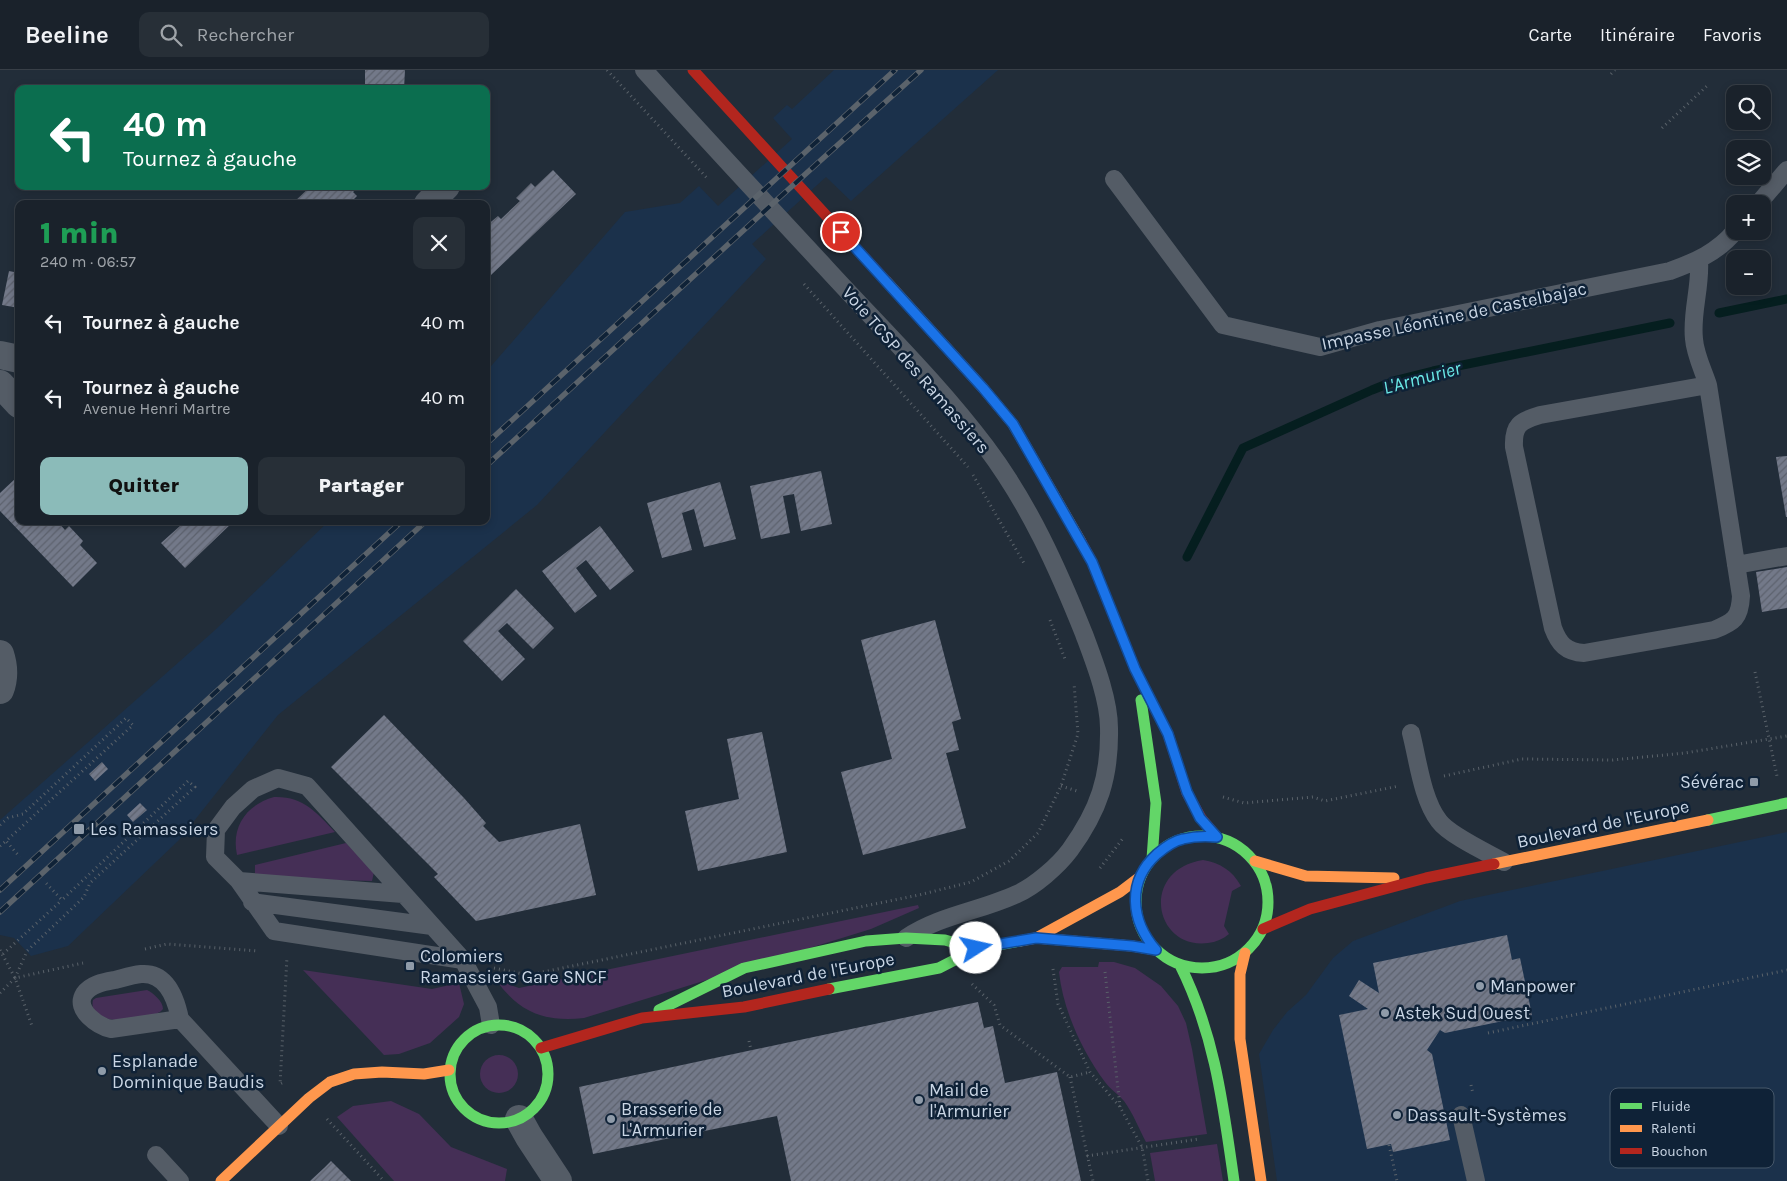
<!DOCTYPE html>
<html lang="fr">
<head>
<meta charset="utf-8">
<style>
	body { margin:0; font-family:Karla,sans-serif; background:#272f37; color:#f1f3f6; height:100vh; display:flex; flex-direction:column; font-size:19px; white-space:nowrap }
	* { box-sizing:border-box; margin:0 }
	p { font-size:16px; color:#9fa4a9 }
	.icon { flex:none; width:28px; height:28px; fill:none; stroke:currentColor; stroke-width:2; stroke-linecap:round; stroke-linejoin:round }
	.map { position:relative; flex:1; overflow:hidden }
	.details { position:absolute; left:15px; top:130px; width:475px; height:325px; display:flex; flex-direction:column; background:#1a222b; border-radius:10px; box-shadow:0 2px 8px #0003,0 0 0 1px #383f47 }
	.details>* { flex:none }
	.banner { position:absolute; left:15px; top:15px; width:475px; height:105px; border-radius:10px; box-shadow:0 2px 8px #0003,0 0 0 1px #383f47; background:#0b6e4f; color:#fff; overflow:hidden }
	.buttons { position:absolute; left:1726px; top:15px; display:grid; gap:10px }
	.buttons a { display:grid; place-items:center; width:45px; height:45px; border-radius:10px; background:#1a222b; box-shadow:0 2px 8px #0003,0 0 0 1px #383f47; font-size:25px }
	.pin { position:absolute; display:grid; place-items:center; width:42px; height:42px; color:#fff; margin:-21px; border:2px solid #fff; border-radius:50%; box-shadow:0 1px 5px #0007 }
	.me { position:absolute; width:55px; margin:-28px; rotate:80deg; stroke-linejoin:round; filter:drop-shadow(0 0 4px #0008) }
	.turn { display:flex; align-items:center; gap:18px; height:105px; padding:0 25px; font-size:22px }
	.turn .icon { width:65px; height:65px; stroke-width:2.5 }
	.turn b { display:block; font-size:35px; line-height:42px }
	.round { display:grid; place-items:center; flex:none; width:52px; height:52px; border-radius:10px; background:#272f37 }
	.head { display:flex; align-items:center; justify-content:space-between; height:85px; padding:0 25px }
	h1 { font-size:30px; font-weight:800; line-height:38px; color:#1e9e55 }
	.button { display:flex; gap:10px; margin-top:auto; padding:10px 25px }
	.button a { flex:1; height:58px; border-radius:10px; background:#8bbbb9; color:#111; font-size:20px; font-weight:800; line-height:58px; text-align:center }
	.button a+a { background:#272f37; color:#f1f3f6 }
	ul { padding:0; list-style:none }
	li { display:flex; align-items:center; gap:15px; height:75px; padding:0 25px }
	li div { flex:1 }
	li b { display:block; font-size:19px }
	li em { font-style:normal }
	header { display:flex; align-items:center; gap:30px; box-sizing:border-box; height:70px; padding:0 25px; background:#1a222b; border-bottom:1px solid #383f47 }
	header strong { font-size:24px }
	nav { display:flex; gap:28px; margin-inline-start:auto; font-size:18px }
	.search { width:350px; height:45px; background:#272f37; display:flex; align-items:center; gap:12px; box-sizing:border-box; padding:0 18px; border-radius:10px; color:#9fa4a9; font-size:19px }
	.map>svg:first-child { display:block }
	.built { fill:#1b314b }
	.green { fill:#452f56 }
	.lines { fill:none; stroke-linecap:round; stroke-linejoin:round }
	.stream { stroke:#051e1f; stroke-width:9 }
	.building { fill:url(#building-hatch) }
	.path { stroke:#5a626a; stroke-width:3; stroke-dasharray:1 4; stroke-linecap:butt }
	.lane { stroke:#545c66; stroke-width:18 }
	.street { stroke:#545c66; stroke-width:28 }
	.fast { stroke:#63d668; stroke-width:11 }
	.slow { stroke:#ff974d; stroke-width:11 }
	.jam { stroke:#b3261e; stroke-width:11 }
	.rail-casing { stroke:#5b636b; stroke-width:5.5 }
	.rail { stroke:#0f2237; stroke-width:4; stroke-dasharray:11; stroke-linecap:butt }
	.route-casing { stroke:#114b97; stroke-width:12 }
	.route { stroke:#1a73e8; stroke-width:9 }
	.poi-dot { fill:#8f9ba9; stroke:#0f2237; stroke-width:2 }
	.labels { text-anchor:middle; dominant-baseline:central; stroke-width:5; stroke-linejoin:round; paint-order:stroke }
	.street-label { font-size:18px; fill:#cad6e5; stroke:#0f2237 }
	.poi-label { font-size:18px; fill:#cad6e5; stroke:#0f2237; text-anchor:start }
	.water-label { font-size:19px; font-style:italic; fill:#6ae9e7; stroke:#0f2237 }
	.key { fill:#0f2237; stroke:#47586b; stroke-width:1 }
	.key-label { font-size:14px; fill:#cad6e5 }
</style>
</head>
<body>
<header>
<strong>Beeline</strong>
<div class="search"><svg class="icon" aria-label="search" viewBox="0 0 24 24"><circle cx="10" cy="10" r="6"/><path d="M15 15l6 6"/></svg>Rechercher</div>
<nav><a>Carte</a><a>Itinéraire</a><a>Favoris</a></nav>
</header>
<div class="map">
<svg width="1787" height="1111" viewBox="0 0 1787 1111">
	<defs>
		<pattern id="building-hatch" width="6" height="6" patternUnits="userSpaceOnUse" patternTransform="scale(1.25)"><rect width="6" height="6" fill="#737989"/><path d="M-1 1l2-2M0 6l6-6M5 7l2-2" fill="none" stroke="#5d626e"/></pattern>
	</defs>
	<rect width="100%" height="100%" fill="#222d39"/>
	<path class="built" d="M834 0H998L851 131 826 107 752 174 766 189 537 435 278 645 179 770 68 876 31 886 14 868 0 865V750L214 561 329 451H486V302L625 142 680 133 699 116 718 136 792 69 773 48 787 35 792 39Z
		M1787 762V1111H1277L1259 984 1273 960 1287 942 1306 925 1333 888 1353 871 1460 831Z"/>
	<path class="green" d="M274 727C303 726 316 742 335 762L237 785C231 757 246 735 274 727Z
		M346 773 374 802 372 811 263 808 255 805V795Z
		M1203 790C1220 793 1232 800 1241 816L1232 821 1224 856 1229 864C1223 869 1216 872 1208 873 1154 880 1139 800 1203 790Z
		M918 835 919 838 871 859 584 948C544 952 520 943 496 910L519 918Z
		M1099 892H1114L1135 898 1161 916 1178 936 1186 953 1192 979 1207 1064 1146 1072C1139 1059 1133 1043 1124 1031 1118 1024 1110 1019 1105 1012 1082 981 1063 940 1059 902L1062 897H1098Z
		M303 900 432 919 459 913 464 934 459 947 430 973 399 984 384 985Z
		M147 920C153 923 163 931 163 939 155 951 86 960 93 930L96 928Z
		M480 1004a19 19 0 1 1 38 0a19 19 0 1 1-38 0Z
		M391 1031 419 1044 451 1077 507 1099 505 1111H394L337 1047 353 1036Z
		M1217 1074 1223 1111H1155L1150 1083Z"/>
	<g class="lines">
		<path class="stream" d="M1719 243 1787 229
			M1187 487 1243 378 1372 320 1397 310 1433 301 1670 253"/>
	</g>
	<path class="building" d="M365 0H405L404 19H365Z
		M553 100 576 124 491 205 486 200V156L498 146 501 149 520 131 516 128 531 113 535 117Z
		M311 116H360L353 122 357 126 349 134H292Z
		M9 201 19 203V238L2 235Z
		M1787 386V447H1786L1776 387Z
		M821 401 832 454 801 461 794 424 783 426 790 463 761 469 750 416Z
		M16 408 19 411V451H57L65 460 69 456 83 471 80 475 97 493 73 517 0 441V423Z
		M720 412 736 469 704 477 694 439 682 443 692 480 662 488 647 433Z
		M177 451H234L185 498 161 473 180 456 176 452Z
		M600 456 634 501 610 520 586 490 576 498 597 526 575 543 542 501Z
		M1787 497V538L1762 542 1756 502Z
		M516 519 554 558 533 579 507 553 498 561 525 589 502 611 463 571Z
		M935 550 961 649 952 652 959 680 946 683 966 758 863 785 841 702 892 689 861 570Z
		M384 645 464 728 486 753 483 756 499 772 580 754 596 825 476 851 434 807 438 804 331 697Z
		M762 662 787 782 698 801 685 741 739 729 727 669Z
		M102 692 108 699 95 711 89 704Z
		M140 733 147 740 133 752 127 745Z
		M1507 865 1512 890 1520 888 1532 945 1445 963 1440 960 1427 980 1432 984 1450 1070 1393 1082 1391 1074 1367 1079 1339 945 1368 939 1349 926 1359 910 1379 923 1373 893Z
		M978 932 984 958 993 956 1005 1013 1057 1002 1081 1111H791L777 1046 593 1084 579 1017Z
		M331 1091 351 1111H310L324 1098Z"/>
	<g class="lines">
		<path class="path" d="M607 0 707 108
			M1611 4 1615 0
			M1662 58 1709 14
			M804 214 968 397
			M973 405 1025 495
			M1050 550 1065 589
			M1755 602 1777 706
			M1444 706 1522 689 1613 690 1685 683 1787 666
			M1061 716 1077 721
			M1223 727 1244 733 1313 727 1325 731 1399 716
			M0 755 8 748 23 744 126 648 133 655 6 771 20 787
			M0 776 6 771
			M1100 798 1124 767
			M145 879 167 874 258 881
			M0 880 15 908 32 956
			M3 884 62 830
			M494 898 528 905 919 825 971 812 1009 791 1038 763 1061 716 1078 664 1074 613
			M1053 899 1058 934 1090 1002 1120 1037 1142 1077 1148 1111
			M1105 902 1120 1037
			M15 908 27 881 84 827 90 813 195 717 188 711 62 830 45 812
			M972 914 994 935 1000 955 1070 1007 1090 1002
			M0 923 15 908 83 893
			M1488 963 1787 900
			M749 971 751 980
			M1070 1007 1093 1111
			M282 1013 280 1014 287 887
			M1471 1015 1473 1024
			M327 1049 384 1111
			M1389 1075 1397 1111
			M1087 1086 1199 1069"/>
		<path class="lane" d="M644 0C704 67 765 132 826 198 880 257 938 313 986 377 1029 434 1058 499 1084 564 1094 591 1109 629 1109 658 1110 707 1099 740 1070 780 1058 796 1035 816 1017 824 981 841 940 845 906 868
			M1114 109 1223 255 1320 277 1380 260 1670 201C1695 192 1718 182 1735 161
			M1758 134 1787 100
			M1699 190C1701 217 1691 243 1694 269 1695 284 1703 300 1708 315
			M1708 315 1741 526C1740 548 1734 552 1714 560L1584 583C1566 582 1559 574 1553 558L1514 377C1513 355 1520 351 1540 345Z
			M1736 495 1787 486
			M1411 663C1418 690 1422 729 1439 751 1449 765 1488 783 1504 792
			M239 811 403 824
			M252 832 432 856
			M463 890 274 861 239 811 215 787 216 760 233 737 253 719 278 708 307 716 463 890 488 937 491 955
			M180 949 111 959C98 956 74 940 84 924 91 914 104 912 115 910 123 908 132 905 141 904 167 902 176 929 180 949L279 1056
			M1461 1045 1476 1111
			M156 1085 180 1111"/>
		<path class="street" d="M428 134 446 116
			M0 285 19 289
			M0 314 19 334
			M0 584C4 596 5 607 0 620
			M519 1049 529 1067 558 1111"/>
		<path class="fast" d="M1141 630 1156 733 1152 789
			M1708 750 1787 733
			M1136 832a66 66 0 1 1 132 0a66 66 0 1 1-132 0Z
			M1180 895C1215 965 1223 1034 1234 1111
			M829 919 939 898 976 879 1020 871
			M659 940 744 898 866 871 906 868 945 870 976 879
			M450 1004a49 49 0 1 1 98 0a49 49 0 1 1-98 0Z"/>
		<path class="slow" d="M886 211 983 318 1013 354 1081 472
			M1255 791 1306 806 1394 808
			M1494 794 1708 750
			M1036 868 1120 822 1141 806
			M1020 871 1036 868 1132 876 1156 880
			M1245 883 1240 904V969L1261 1111
			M221 1111 309 1028 330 1012 354 1004 382 1002 424 1004 449 1000"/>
		<path class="jam" d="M693 0 886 211
			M1081 472 1092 492 1135 599 1168 664 1187 723 1201 748 1217 767
			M1263 859 1310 839 1426 808 1494 794
			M541 978 642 948 744 937 829 919"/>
		<g class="rail-casing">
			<path id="rail" d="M486 374 895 0
				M486 396 780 127 921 0
				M0 820 402 451
				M0 842 426 451"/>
		</g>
		<use href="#rail" class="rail"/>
	</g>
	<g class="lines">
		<g class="route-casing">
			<path id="route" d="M841 162 983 318 1013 354 1092 492 1135 599 1168 664 1187 722 1200 748 1217 767C1206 766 1195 766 1183 769 1173 771 1164 778 1157 784 1126 812 1131 851 1156 880L1132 876 1036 868 976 878"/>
		</g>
		<use href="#route" class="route"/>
	</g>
	<g class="poi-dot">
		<rect x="1749" y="707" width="10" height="10" rx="2.5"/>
		<rect x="73" y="753" width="12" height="12" rx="2.5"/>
		<rect x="405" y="891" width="10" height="10" rx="2.5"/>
		<circle cx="1480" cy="916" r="5"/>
		<circle cx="1385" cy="943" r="5"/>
		<circle cx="102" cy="1001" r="5"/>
		<circle cx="919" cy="1030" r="5"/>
		<circle cx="1397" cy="1045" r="5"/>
		<circle cx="611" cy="1049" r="5"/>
	</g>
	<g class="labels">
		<g class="street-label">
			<text transform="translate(1454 246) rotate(-12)">Impasse Léontine de Castelbajac</text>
			<text transform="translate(916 300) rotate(49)">Voie TCSP des Ramassiers</text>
			<text transform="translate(1603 754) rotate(-12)">Boulevard de l'Europe</text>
			<text transform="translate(808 905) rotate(-11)">Boulevard de l'Europe</text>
		</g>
		<g class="poi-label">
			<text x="1744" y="712" text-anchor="end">Sévérac</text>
			<text x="90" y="759">Les Ramassiers</text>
			<text x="420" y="886">Colomiers<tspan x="420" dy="21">Ramassiers Gare SNCF</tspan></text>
			<text x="1490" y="916">Manpower</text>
			<text x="1395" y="943">Astek Sud Ouest</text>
			<text x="112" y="991">Esplanade<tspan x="112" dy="21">Dominique Baudis</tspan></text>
			<text x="929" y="1020">Mail de<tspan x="929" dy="21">l'Armurier</tspan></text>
			<text x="621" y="1039">Brasserie de<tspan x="621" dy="21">L'Armurier</tspan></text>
			<text x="1407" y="1045">Dassault-Systèmes</text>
		</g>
		<g class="water-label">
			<text transform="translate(1422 308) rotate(-15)">L'Armurier</text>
		</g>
	</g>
	<rect x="1610" y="1018" width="164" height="80" rx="8" class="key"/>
	<rect x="1620" y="1033" width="22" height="6" fill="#63d668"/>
	<rect x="1620" y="1055" width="22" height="7" fill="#ff974d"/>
	<rect x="1620" y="1078" width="22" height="6" fill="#b3261e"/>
	<g class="key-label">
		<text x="1651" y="1041">Fluide</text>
		<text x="1651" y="1063">Ralenti</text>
		<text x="1651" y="1086">Bouchon</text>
	</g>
</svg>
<div class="buttons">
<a><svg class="icon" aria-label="search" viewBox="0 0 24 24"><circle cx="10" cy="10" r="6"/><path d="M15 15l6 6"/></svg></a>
<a><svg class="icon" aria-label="layers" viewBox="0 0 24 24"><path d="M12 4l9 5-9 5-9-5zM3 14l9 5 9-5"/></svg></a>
<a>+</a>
<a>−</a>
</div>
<div class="pin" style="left:841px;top:162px;background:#d93025"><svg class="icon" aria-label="arrive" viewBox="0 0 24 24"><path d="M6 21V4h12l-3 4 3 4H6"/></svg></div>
<svg class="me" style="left:976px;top:878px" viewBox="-20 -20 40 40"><circle r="19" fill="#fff"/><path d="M0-13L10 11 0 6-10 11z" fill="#1a73e8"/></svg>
<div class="banner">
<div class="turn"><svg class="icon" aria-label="left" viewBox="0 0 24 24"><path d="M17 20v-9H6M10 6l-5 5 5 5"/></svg><div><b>40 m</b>Tournez à gauche</div></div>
</div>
<section class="details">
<div class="head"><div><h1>1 min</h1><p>240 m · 06:57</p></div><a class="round"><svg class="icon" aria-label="close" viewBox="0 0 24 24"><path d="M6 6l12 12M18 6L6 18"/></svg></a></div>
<ul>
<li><svg class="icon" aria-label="left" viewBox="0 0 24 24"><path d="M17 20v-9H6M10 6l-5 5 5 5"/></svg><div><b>Tournez à gauche</b></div><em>40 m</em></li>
<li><svg class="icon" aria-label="left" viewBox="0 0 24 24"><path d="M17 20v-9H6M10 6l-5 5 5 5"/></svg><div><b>Tournez à gauche</b><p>Avenue Henri Martre</p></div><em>40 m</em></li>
</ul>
<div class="button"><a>Quitter</a><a>Partager</a></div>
</section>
</div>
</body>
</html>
